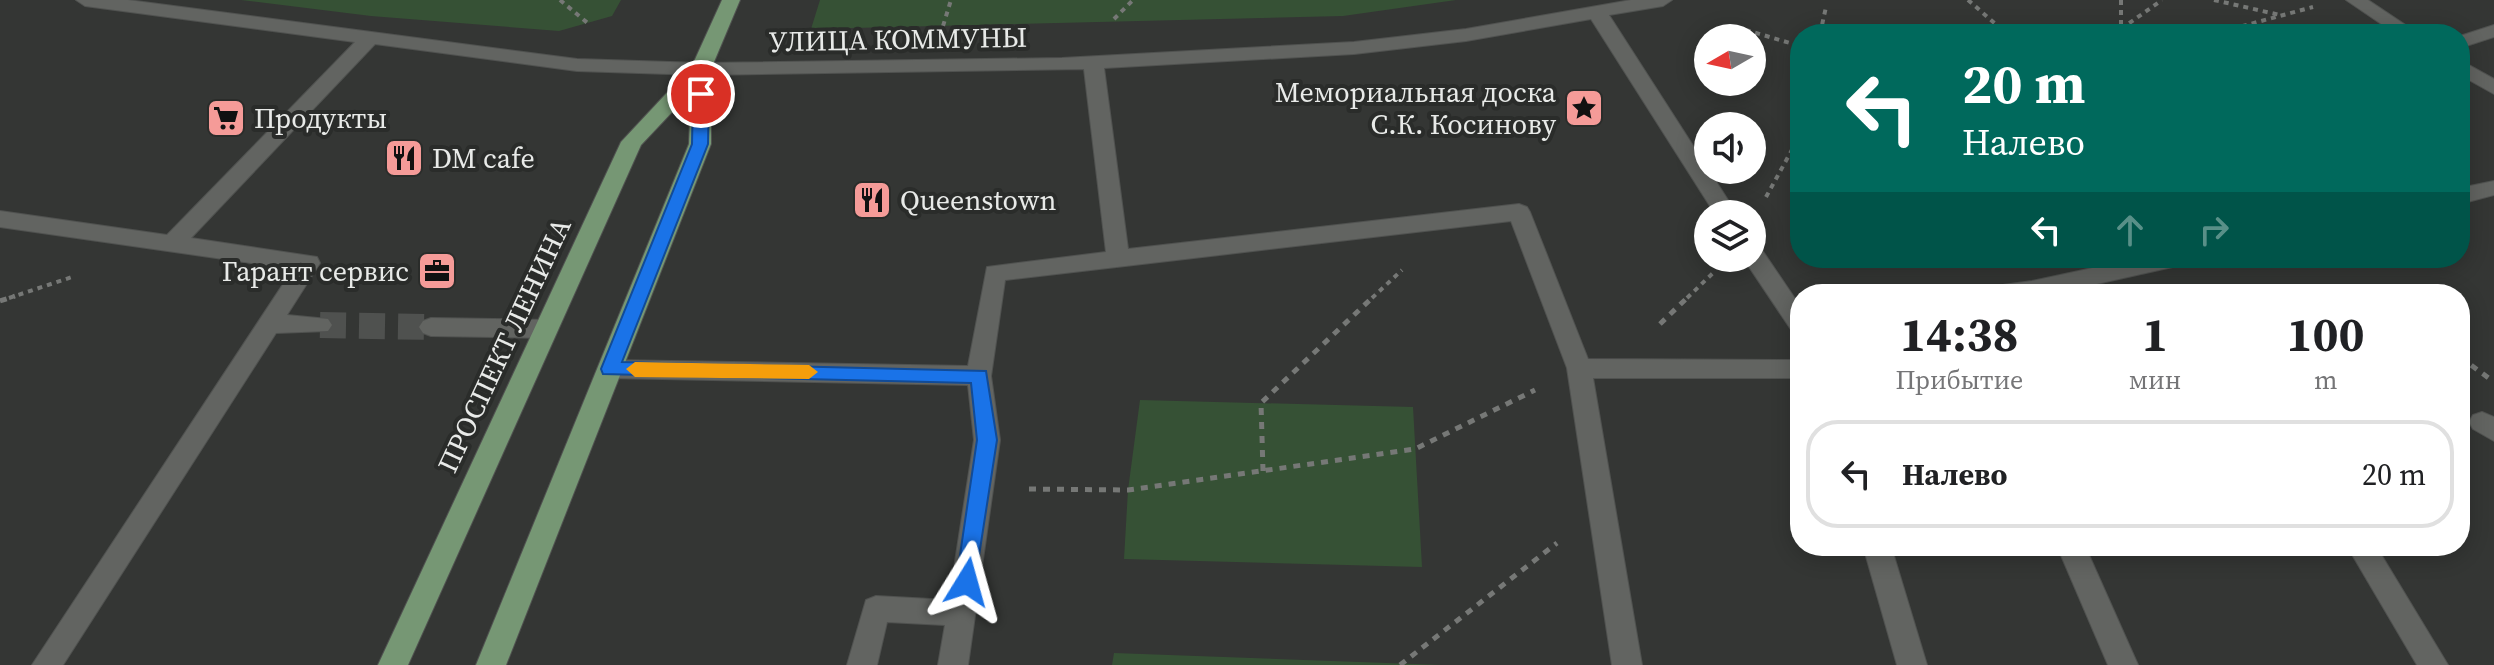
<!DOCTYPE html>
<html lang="ru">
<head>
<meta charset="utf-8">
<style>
	body { margin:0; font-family:"Source Serif 4",serif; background:#f2f2f2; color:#202124; height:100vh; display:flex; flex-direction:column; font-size:30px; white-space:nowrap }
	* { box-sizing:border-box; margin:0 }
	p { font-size:26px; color:#757577 }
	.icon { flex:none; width:44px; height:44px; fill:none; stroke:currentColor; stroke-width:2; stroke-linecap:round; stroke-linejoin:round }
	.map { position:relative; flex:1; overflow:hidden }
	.drawer { position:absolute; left:1790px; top:284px; width:680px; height:272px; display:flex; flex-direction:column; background:#fff; border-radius:32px; box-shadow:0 4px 20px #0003 }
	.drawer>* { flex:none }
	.top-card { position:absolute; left:1790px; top:24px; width:680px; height:244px; border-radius:32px; box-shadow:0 4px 20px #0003; background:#00695c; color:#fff; overflow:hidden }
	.needle { width:52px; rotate:261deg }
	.controls { position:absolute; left:1694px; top:24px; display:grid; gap:16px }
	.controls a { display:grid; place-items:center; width:72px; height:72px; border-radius:50%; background:#fff; box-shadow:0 4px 20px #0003; font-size:40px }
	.pin { position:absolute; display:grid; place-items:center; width:68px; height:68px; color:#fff; margin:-34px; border:4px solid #fff; border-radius:50%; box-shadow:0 2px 8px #0007 }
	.me { position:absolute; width:88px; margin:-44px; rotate:8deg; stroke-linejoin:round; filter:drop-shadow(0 0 6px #0008) }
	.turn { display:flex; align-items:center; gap:28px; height:168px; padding:0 40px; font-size:36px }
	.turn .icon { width:104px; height:104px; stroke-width:2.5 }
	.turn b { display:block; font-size:56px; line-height:68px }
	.lanes { display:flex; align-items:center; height:76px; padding:0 40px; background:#0003; justify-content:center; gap:40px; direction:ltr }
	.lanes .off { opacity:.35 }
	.eta { display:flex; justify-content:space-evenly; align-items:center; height:136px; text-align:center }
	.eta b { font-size:48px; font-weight:700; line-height:56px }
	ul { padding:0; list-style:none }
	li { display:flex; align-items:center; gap:24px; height:108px; margin:0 16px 12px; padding:0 24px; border:4px solid #e0e0e0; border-radius:32px }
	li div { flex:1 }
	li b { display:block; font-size:30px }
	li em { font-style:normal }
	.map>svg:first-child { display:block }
	.green { fill:#365135 }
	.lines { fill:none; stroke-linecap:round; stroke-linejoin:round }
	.minor-tunnel { stroke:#4f514f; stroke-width:26; stroke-dasharray:26 13; stroke-linecap:butt }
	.minor-casing { stroke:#505250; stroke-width:2 }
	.major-casing { stroke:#505250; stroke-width:2 }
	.path-far1 { stroke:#767876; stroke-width:4; stroke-dasharray:5 5; stroke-linecap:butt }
	.path { stroke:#767876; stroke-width:5; stroke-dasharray:7 7; stroke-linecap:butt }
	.minor { fill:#626461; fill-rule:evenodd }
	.major { fill:#769774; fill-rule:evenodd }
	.route { fill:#1a73e8; stroke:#114b97; stroke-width:2 }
	.slow { fill:#f59e0b }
	.labels { text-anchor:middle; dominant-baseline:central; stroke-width:8; stroke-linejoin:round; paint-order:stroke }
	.street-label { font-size:28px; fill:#e8eae8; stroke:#2a2c2a }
	.poi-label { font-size:28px; fill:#e8eae8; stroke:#2a2c2a; text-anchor:start }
</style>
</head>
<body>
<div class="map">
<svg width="2494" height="665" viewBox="0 0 2494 665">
	<rect width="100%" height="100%" fill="#343634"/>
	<path class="green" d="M241 0H621L612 16 559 31 371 16Z
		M820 0H1456L1343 16 811 29Z
		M1140 400 1413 407 1422 567 1124 559 1128 490Z
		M1114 653 1442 665H1112Z"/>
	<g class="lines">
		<path class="minor-tunnel" d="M320 325 431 327"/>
		<g class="minor-casing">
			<path id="minor" d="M76 0H128L577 59 701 63 1062 58 1354 42 1466 29 1631 0H1672L1663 6 1609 15 1737 214H1715L1591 19 1466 41 1354 54 1104 68 1128 249 1519 204 1527 207 1530 212 1588 359 1800 360V378H1593L1642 665H1612L1567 368 1511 221 1005 280 991 376 1000 440 968 665H938L945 625 887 622 877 665H847L866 600 876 596 949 600 974 440 968 385 610 378 601 376 598 369 601 362 610 360 968 366 987 267 1106 252 1084 69 701 75 577 71 375 44 191 238 317 257 320 263 287 315 328 319 332 325 328 331 276 333 63 665H32L293 269 0 227V211L167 235 355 42 85 6Z
				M2346 0H2368L2419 34H2396Z
				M2494 25V37L2460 48V36Z
				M2460 60 2494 79V94L2460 75Z
				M2494 181V195L2460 204V188Z
				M1752 245 1760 247 1800 306V334L1792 331 1743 258H1752Z
				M2139 258H2188L2185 264 2177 266 2052 294H1977L1981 288 2032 281Z
				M431 318 546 320 554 323 558 329 554 335 546 338 431 336 423 333 419 327 423 321Z
				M2482 412 2494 417V441L2473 429 2469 422 2473 415Z
				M1863 546H1891L1927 665H1897Z
				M2057 546H2085L2138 665H2108Z
				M2347 546H2376L2448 665H2417Z"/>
		</g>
		<g class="major-casing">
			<path id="major" d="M722 0H740L711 69V144L506 665H476L689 144 691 92 641 145 408 665H378L621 142 692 66Z"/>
		</g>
		<path class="path-far1" d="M560 0 590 25
			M1968 0 2007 34
			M2121 0V34
			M2214 0 2280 15
			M1114 19 1133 0
			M943 26 951 0
			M1736 27 1800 46
			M2121 29 2162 0
			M1820 34 1826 7
			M2213 34 2313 7
			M1793 148 1800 117
			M1766 197 1793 148 1800 146
			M9 298 75 276
			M1372 298 1402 270
			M1687 298 1713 273"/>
		<path class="path" d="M0 301 15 296
			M1660 324 1689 296
			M2460 357 2490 379
			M1263 471 1261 403 1374 296
			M1029 489 1128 490 1415 449 1535 390
			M1400 665 1557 543"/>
		<use href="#minor" class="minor"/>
		<use href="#major" class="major"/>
	</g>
	<path class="route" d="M701 89 709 94 708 144 622 362 986 371 997 440 974 588 967 591 959 588 956 582 977 440 971 383 603 374 601 369 692 144 693 94Z"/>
	<path class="slow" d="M635 362 809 365 818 372 809 379 635 377 626 369Z"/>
	<defs>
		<g id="sight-square" transform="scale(2)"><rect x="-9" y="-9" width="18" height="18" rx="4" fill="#f59b98" stroke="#2a2c2a"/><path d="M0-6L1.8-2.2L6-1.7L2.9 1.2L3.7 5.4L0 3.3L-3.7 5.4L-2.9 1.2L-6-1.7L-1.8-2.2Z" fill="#111"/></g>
		<g id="supermarket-square" transform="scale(2)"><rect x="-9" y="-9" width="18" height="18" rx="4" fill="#f59b98" stroke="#2a2c2a"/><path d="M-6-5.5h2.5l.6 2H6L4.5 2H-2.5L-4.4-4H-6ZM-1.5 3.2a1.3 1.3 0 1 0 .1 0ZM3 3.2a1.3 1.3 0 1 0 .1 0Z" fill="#111"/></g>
		<g id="restaurant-square" transform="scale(2)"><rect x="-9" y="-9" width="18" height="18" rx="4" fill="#f59b98" stroke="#2a2c2a"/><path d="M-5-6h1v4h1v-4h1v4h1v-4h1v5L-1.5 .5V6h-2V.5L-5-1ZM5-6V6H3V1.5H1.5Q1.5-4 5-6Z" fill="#111"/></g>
		<g id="office-square" transform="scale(2)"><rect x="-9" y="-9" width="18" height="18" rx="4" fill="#f59b98" stroke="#2a2c2a"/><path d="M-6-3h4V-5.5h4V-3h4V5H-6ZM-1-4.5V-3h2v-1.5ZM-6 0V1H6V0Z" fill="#111"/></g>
	</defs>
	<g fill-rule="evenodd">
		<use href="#sight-square" x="1584" y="108"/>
		<use href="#supermarket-square" x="226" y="118"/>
		<use href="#restaurant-square" x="404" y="158"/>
		<use href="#restaurant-square" x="872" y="200"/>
		<use href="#office-square" x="437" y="271"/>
	</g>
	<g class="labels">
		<g class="street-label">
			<text transform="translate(898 39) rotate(-1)">УЛИЦА КОММУНЫ</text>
			<text transform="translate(504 345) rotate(-65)">ПРОСПЕКТ ЛЕНИНА</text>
		</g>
		<g class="poi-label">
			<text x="1556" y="92" text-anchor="end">Мемориальная доска<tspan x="1556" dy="32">С.К. Косинову</tspan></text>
			<text x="254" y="118">Продукты</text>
			<text x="432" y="158">DM cafe</text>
			<text x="900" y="200">Queenstown</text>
			<text x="409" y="271" text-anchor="end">Гарант сервис</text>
		</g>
	</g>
</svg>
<div class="controls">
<a><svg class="needle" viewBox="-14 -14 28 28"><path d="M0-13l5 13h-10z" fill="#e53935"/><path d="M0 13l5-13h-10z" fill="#757577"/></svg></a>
<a><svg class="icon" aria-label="sound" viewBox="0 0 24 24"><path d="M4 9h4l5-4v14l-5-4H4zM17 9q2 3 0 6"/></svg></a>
<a><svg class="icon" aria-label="layers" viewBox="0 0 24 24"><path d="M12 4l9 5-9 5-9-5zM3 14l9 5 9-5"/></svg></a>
</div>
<div class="pin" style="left:701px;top:94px;background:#d93025"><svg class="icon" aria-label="arrive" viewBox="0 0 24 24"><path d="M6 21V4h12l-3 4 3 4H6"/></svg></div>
<svg class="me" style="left:967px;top:582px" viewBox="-20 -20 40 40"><path d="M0-17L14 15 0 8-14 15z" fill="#1a73e8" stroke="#fff" stroke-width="4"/></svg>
<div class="top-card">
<div class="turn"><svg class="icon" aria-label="left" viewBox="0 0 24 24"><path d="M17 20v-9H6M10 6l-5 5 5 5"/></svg><div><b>20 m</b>Налево</div></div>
<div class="lanes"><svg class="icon" aria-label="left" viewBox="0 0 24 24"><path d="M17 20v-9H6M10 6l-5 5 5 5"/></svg><svg class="icon off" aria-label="ahead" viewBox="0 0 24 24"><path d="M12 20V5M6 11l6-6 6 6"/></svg><svg class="icon off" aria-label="right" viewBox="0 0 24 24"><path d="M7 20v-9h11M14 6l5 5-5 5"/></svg></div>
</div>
<section class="drawer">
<div class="eta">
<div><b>14:38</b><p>Прибытие</p></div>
<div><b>1</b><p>мин</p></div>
<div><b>100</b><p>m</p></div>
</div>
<ul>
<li><svg class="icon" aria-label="left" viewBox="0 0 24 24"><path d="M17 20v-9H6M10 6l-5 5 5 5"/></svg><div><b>Налево</b></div><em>20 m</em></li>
</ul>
</section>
</div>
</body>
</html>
